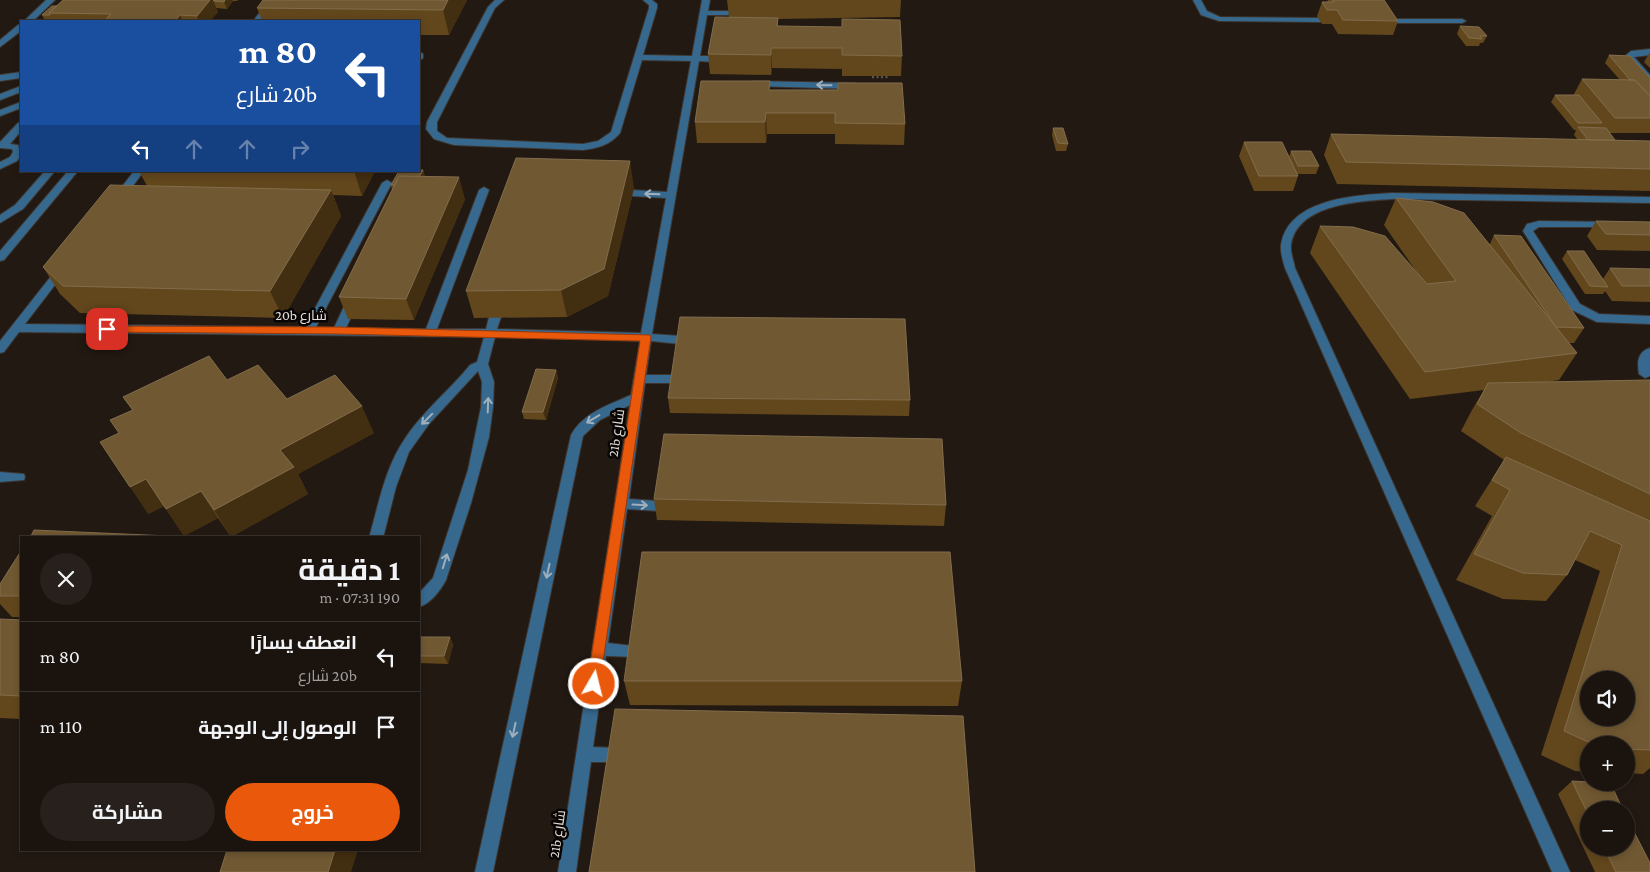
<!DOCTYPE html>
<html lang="ar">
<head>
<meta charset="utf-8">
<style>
	body { margin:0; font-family:"Crimson Pro",Cairo,serif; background:#27201c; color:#f1f3f6; direction:rtl; height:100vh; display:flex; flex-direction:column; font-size:19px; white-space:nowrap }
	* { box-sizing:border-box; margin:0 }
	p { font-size:16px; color:#9f9e9e }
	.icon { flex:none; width:28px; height:28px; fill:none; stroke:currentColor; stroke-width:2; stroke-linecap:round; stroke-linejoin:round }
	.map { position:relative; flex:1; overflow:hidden; direction:ltr }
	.sheet { position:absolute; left:20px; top:536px; width:400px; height:315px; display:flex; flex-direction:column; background:#1a130e; border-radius:0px; box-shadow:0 2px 8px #0003,0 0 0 1px #38322e; direction:rtl }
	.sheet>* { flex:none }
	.guide { position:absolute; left:20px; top:20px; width:400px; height:152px; border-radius:0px; box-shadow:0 2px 8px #0003,0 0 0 1px #38322e; direction:rtl; background:#1a4fa0; color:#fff; overflow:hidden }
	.fabs { position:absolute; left:1580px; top:671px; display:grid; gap:10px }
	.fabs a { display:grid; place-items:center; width:55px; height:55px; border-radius:50%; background:#1a130e; box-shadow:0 2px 8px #0003,0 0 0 1px #38322e; font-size:25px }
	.pin { position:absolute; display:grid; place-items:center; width:42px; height:42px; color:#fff; margin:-21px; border-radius:10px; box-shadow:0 2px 8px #0006 }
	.me { position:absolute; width:55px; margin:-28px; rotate:8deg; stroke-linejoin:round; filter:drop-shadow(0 0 4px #0008) }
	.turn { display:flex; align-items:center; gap:18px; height:105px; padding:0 20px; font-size:22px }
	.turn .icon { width:65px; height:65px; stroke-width:2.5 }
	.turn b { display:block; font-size:35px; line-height:42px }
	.lanes { display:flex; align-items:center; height:48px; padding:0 20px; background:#0003; justify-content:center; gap:25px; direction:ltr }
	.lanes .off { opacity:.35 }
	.round { display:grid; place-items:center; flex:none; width:52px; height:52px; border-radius:26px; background:#27201c }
	.head { display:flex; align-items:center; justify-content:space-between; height:85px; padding:0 20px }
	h1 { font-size:30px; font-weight:700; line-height:38px }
	.primary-button { display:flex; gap:10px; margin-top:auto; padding:10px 20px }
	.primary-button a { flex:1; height:58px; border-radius:30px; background:#ea580c; color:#fff; font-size:20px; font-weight:700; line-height:58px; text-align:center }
	.primary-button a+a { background:#27201c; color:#f1f3f6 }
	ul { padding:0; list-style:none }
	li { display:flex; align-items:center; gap:15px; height:70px; padding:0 20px; border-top:1px solid #38322e }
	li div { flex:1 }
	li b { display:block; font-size:19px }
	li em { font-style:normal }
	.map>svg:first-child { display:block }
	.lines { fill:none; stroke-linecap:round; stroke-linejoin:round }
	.minor-casing { stroke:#3d352e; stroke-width:2 }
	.path { stroke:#5d544e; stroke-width:2.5; stroke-dasharray:2 2.5; stroke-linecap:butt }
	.minor { fill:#37688e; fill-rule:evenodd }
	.wall { fill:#62471d }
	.shaded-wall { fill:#422e10 }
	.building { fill:#705832; stroke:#826d4c; fill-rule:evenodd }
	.oneway { stroke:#9fafbc }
	.route { fill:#ea580c; stroke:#983908 }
	.labels { text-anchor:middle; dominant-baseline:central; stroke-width:5; stroke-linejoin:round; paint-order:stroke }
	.street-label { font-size:14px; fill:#e5dfda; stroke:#080504 }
</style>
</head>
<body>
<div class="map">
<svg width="1650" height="872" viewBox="0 0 1650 872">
	<rect width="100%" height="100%" fill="#221912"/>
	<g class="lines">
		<g class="minor-casing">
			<path id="minor" d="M46 0H55L33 21H24Z
				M90 0H143L144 1 140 3 94 2Z
				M270 0H278L261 21H253Z
				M495 0H504L495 8 437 122V131L447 138 583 144 598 141 611 132 649 8V5L643 0H652L657 4V8L643 55 692 56 702 0H710L708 11H729L733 13 729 15H707L700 56H713L717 59 713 62 699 61 652 334 680 336 686 340 680 344 651 341 646 375H675L681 379 675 383H645L629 499 659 501 664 502 666 506 664 510 659 511 627 509 608 643 642 647 644 651 642 655 637 657 606 656 593 747 618 748 624 750 626 755 624 760 618 762H591L576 872H558L630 405 600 420 583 436 493 872H475L571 435C584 412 609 405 631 395L640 341 495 337 488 364 494 382 493 407 489 437 471 503 446 580C440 591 431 603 419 607V593L433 578 468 470 481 407 482 382 478 371 429 424 409 452 396 487 383 538H369C379 503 385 467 406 437 424 410 450 390 470 365L477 362 484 337 19 332 4 352 0 353V341L59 266 63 265 68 268 25 324 305 327 382 183 387 180 392 183 316 327 334 328 347 300 353 296 359 300 346 328 426 329 479 190 484 187 489 190 437 329H486L489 317 495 313 501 317 497 329 641 333 666 198 632 196 627 193 632 190 667 192 691 61 642 60 620 133C610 145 598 148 583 150L454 145 434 139 426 129 427 122 488 7Z
				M1193 0H1201L1207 11 1220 17 1320 18 1324 20 1320 22 1219 21 1201 15Z
				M1381 19H1462L1466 21 1462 23H1381Z
				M18 25H21V31L0 47V40Z
				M1650 49V55L1634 57 1650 75V84L1647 83 1625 56 1631 51Z
				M419 51 423 54V58L419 61Z
				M21 72V78L0 81V75Z
				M755 81 855 83 859 86 855 89 752 86V82Z
				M21 86V92L0 100V94Z
				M21 102V108L0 116V110Z
				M21 122V131L10 144 18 145 21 155 17 161 0 169V162L10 157 13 152 12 149 0 148V142L18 123Z
				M45 171H55L23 209 0 223V215L15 205Z
				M68 171H78L4 260 0 261V251Z
				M134 171H144L123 199H115L114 197Z
				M1392 193 1650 197V203L1392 199C1360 201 1297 204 1291 245 1290 253 1294 261 1295 268L1570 872H1552L1285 268C1283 261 1280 252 1281 245 1288 199 1355 195 1392 193Z
				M1539 221 1614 222 1615 224 1610 227H1539L1533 231 1580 304 1599 314 1650 316V324L1597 322 1572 310 1523 231 1527 224Z
				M1650 348V376L1645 378 1639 374C1637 363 1637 352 1650 348Z
				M0 472 24 474 25 477 24 480 0 482Z"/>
		</g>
		<path class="path" d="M872 77H890"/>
		<use href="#minor" class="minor"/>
	</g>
	<path class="wall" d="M124 0H238L237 1H233L227 9 216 8 218 12 210 21H45L42 15 52 6Z
		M467 0 449 35H419V21H262L257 8Z
		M727 0H901L900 17 778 19V26L902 56 901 76H842V69L772 68 771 75 710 74 708 54 729 17Z
		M1328 0H1384L1398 21 1393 35 1338 34 1332 24H1322L1317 16 1322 2H1327Z
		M1460 26 1487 36 1483 43H1480L1479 46H1466L1457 34Z
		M1650 52V68L1644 62Z
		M1609 55 1630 56 1650 118V133H1609L1615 140 1650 141V191L1337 184 1324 155 1331 134 1578 140 1574 135 1576 130H1574L1551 102 1555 95H1575L1574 94 1582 79 1620 80 1605 63Z
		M771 90 905 124 904 145 835 144V134H767L766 143H697L695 122Z
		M1053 128 1068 144 1066 151H1056L1052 135Z
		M1244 142 1289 157 1291 151 1319 166 1316 174H1297L1298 176 1293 191H1254L1239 156Z
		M423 170 425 177 465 199 414 320 348 319 339 297 392 190 391 185 398 173V171H419Z
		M139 171H375L362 196 333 195 341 216 283 318 80 313 60 294 43 267 147 186Z
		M634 188 608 296 567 317 474 318 466 291Z
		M1396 198 1490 244 1494 235 1584 328 1574 343H1569L1577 353 1559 380 1546 382 1650 380V768L1643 774 1626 773V745H1589V772L1575 771 1541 755 1600 571 1575 560 1567 575 1546 601 1503 599 1456 580 1492 516 1475 506 1504 460 1461 431 1472 410 1484 390 1410 399 1310 253 1320 226 1418 274 1384 225Z
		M1596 221 1650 222V251L1597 250 1587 236Z
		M1567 251 1603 279 1610 268 1650 269V302L1612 301 1605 291 1603 294H1585L1562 259Z
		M556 370 558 378 546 420 524 419 522 412Z
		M227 380 287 399 374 433 298 474 308 494 231 537 218 518 184 536 164 506 148 514 119 433 132 410 123 397Z
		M668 398 910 400 909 416 670 413Z
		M654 499 946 505 944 526 657 520Z
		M0 596H21V617H12L0 604Z
		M0 619 21 620V719L0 718Z
		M450 637 453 645 448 664 419 663V643Z
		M624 681H962L958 706 630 705Z
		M1572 781 1589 810V848H1626L1650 872H1595L1558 794Z"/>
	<path class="shaded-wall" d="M210 0H213L218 12 210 21H199L197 16Z
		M225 0H232L233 1 227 9 224 2Z
		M448 0H467L449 35 443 10Z
		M180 15 183 21H175Z
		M771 48 772 68 771 75Z
		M766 113 767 134 766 143 765 122Z
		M630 161 634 188 608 296 567 317 561 290Z
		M423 170 425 178 413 186Z
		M354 171H375L362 196Z
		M459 177 465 199 414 320 406 299Z
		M331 190 341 216 283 318 270 291Z
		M556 370 558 378 546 420 543 412Z
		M362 406 374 433 298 474 308 494 231 537 214 510 280 450Z
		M146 479 164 506 148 514 130 487Z
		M201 491 218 518 184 536 166 509Z
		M450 637 453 645 448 664 444 656Z
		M335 850H358L351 872H328Z"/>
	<path class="building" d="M63 0H210L197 16 180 15 175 21H104L111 14 49 13Z
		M213 0H225L224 2 214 1Z
		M263 0H448L443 10 257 8Z
		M1332 0H1384L1398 21 1343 20 1337 10H1327L1322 2H1334Z
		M52 6H57L49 13 50 15H42Z
		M715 17 778 18 777 26 842 27V19L900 20 902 56 842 55V48H771V55L708 54Z
		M1460 26 1479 27 1487 36H1480L1482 39 1469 38Z
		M1609 55 1630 56 1650 78V96L1635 80H1630Z
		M1582 79 1635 80 1650 96V118H1615Z
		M701 81H770L769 90H838V83H902L905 124 835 123V113H766L765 122H695Z
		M1555 95H1579L1602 123H1578Z
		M1578 127 1606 128 1615 140H1588Z
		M1053 128H1063L1068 144 1058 143Z
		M1331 134 1650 141V169L1346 162Z
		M1244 142H1282L1298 176H1259Z
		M1291 151H1311L1319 166H1298Z
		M516 158 630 161 604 269 561 290 466 291Z
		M419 170H423L419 177 399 176 395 185H391L399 171H419Z
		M399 176 459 177 406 299 339 297Z
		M110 185 331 190 270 291 63 286 43 267Z
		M1396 198 1433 202 1464 213 1577 353 1425 372 1320 226 1353 227 1385 236 1427 284 1456 281Z
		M1596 221 1650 222V235L1606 234Z
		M1494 235 1521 236 1584 328 1556 327Z
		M1567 251H1584L1608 287 1590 286Z
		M1610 268 1650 269V286H1622Z
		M680 317 905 319 910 400 668 398Z
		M209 356 227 380 258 365 287 399 335 375 362 406 280 450 294 467 214 510 201 491 166 509 146 479 130 487 100 442 119 433 110 420 133 410 123 397Z
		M536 369 556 370 543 412H522Z
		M1648 380H1650V494L1521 433 1477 404 1488 383Z
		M664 434 942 439 946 505 654 499Z
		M1506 457 1650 521V750L1626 749V745H1595L1564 731 1622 545 1590 531 1567 575 1523 573 1474 554 1510 490 1492 480ZM1589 680H1626V718H1589Z
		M34 530 169 536 170 538H30Z
		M21 551V596H0V584Z
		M642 552H950L962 681H624Z
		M0 619 21 620V696L0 695Z
		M420 637H450L444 656H419V643Z
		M615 709 963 716 975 872H589Z
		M1572 781 1589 782H1610L1623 810H1589V816Z
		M1626 816 1650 863V872H1616L1604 848H1626Z
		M227 850H335L328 872H220Z"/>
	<defs><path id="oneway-shaft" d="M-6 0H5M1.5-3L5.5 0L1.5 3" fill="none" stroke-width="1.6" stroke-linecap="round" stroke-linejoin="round" transform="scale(1.25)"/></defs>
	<g class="oneway">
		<use href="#oneway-shaft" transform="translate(824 85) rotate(-179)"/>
		<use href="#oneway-shaft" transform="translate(652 194) rotate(-178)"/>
		<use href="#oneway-shaft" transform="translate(488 405) rotate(-88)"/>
		<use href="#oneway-shaft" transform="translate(427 419) rotate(135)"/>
		<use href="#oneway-shaft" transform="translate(593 419) rotate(149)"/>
		<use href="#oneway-shaft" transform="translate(640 505) rotate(3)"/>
		<use href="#oneway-shaft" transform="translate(445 561) rotate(-73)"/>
		<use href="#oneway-shaft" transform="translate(548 571) rotate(102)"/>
		<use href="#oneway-shaft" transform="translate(514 730) rotate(102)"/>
	</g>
	<path class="route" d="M107 326 339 327 650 335 651 337 599 689 594 690 589 689 587 684 640 341 339 334 104 332 102 329Z"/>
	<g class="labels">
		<g class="street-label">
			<text x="301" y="315">20b شارع</text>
			<text transform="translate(616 433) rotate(-82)">21b شارع</text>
			<text transform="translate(557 834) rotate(-82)">21b شارع</text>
		</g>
	</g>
</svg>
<div class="fabs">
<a><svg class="icon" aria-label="sound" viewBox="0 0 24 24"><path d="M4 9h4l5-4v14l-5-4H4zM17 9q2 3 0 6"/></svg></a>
<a>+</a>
<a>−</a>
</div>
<div class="pin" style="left:107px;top:329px;background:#d93025"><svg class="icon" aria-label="arrive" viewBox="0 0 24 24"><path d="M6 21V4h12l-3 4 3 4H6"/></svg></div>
<svg class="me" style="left:594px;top:684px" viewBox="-20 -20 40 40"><circle r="17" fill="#ea580c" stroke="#fff" stroke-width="3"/><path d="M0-11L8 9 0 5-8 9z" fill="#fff"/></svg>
<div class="guide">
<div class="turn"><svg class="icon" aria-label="left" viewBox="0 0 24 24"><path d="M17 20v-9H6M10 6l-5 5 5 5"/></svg><div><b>80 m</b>20b شارع</div></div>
<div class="lanes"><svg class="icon" aria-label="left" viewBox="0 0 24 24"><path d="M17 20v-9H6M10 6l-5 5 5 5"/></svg><svg class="icon off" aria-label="ahead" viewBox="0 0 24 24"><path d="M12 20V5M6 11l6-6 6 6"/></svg><svg class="icon off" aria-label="ahead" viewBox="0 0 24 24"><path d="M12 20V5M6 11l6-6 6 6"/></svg><svg class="icon off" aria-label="right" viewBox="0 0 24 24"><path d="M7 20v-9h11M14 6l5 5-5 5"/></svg></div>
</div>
<section class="sheet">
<div class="head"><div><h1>1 دقيقة</h1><p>190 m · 07:31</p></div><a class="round"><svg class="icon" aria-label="close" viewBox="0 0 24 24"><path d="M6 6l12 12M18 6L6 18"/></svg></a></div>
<ul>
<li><svg class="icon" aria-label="left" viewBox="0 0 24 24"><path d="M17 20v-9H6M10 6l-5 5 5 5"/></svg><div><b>انعطف يسارًا</b><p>20b شارع</p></div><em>80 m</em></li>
<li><svg class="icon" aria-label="arrive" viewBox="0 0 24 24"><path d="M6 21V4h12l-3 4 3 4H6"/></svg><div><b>الوصول إلى الوجهة</b></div><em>110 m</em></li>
</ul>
<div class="primary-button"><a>خروج</a><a>مشاركة</a></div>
</section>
</div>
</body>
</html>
